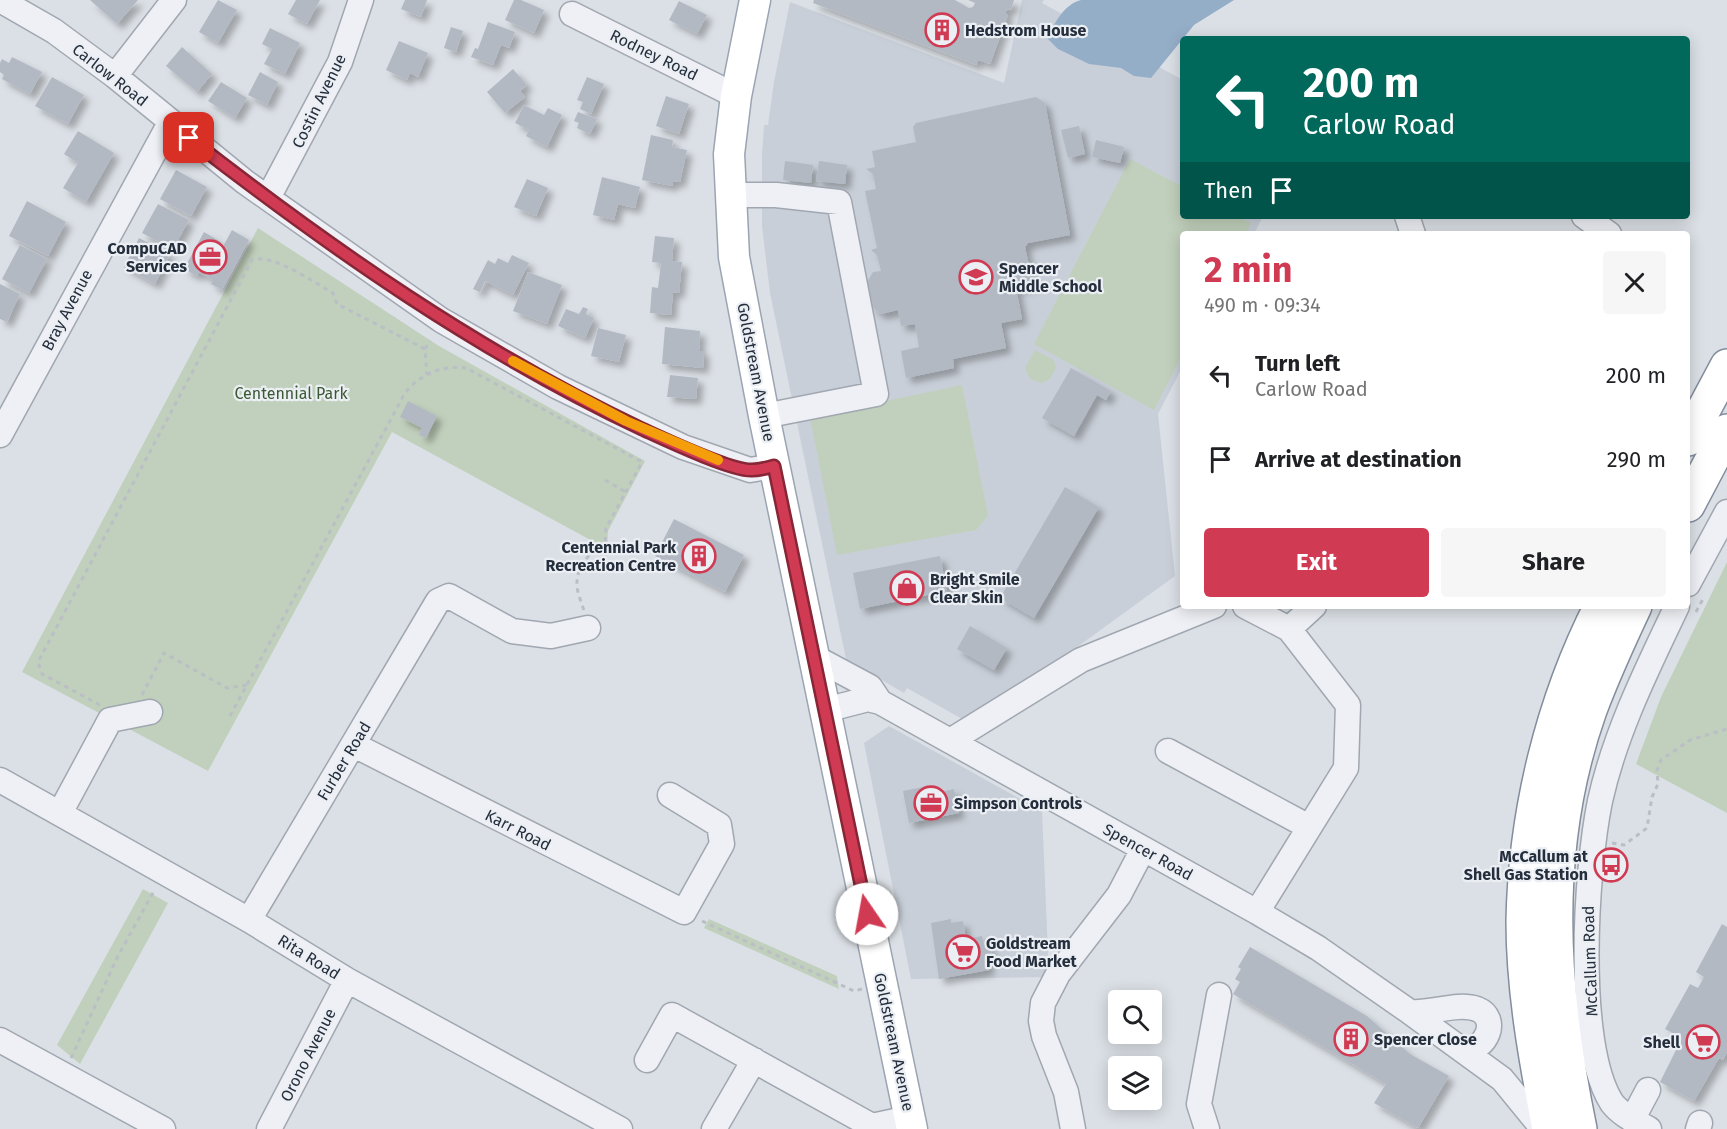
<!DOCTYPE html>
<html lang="en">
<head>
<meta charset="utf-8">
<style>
	body { margin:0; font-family:"Fira Sans",sans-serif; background:#f6f6f6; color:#202124; height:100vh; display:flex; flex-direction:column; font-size:22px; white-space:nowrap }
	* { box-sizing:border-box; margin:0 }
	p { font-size:20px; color:#757577 }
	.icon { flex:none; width:33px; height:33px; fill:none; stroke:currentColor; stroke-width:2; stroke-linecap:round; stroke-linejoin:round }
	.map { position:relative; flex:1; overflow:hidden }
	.details { position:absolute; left:1180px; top:231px; width:510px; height:378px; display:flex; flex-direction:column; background:#fff; border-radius:6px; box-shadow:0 3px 15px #0003 }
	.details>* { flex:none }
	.hud { position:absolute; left:1180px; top:36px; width:510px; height:183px; border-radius:6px; box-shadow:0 3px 15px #0003; background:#00695c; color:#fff; overflow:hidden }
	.tools { position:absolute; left:1108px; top:990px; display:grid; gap:12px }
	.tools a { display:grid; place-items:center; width:54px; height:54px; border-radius:6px; background:#fff; box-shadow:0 3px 15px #0003; font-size:30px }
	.pin { position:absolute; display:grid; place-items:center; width:51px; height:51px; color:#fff; margin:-26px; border-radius:12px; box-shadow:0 3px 9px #0006 }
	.me { position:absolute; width:66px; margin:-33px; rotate:348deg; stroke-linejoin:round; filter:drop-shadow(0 0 4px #0008) }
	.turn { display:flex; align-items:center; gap:21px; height:126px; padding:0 24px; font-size:27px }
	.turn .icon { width:78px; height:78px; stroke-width:2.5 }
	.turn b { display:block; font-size:42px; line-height:51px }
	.then { display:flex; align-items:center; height:57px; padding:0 24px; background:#0003; gap:12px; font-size:22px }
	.round { display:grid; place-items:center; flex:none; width:63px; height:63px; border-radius:6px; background:#f6f6f6 }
	.overview { display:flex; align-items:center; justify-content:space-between; height:102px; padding:0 24px }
	h1 { font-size:36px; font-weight:700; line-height:45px; color:#d03b53 }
	.primary-button { display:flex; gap:12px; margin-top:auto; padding:12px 24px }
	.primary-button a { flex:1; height:69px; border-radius:6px; background:#d03b53; color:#fff; font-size:24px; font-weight:700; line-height:69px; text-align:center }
	.primary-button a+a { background:#f6f6f6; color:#202124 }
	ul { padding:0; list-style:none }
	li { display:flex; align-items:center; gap:18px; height:84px; padding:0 24px }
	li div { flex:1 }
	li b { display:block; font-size:22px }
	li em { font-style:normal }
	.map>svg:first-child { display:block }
	.built { fill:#c9cfd8 }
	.green { fill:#c1d0bc }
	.water { fill:#95aec8 }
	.building { fill:#b3b9c3; filter:url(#shadow) }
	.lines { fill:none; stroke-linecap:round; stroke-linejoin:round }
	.minor-casing { stroke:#a1a7b0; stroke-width:27 }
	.major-casing { stroke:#9ba4b2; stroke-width:33 }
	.highway-casing { stroke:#838d9d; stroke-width:36 }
	.path { stroke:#babec5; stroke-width:3; stroke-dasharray:4.5 4.5; stroke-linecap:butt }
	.minor { stroke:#eef0f5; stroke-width:24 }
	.major { stroke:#fff; stroke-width:30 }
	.highway { stroke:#fff; stroke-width:33 }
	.route-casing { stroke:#872636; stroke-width:15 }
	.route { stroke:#d03b53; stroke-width:10 }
	.slow { stroke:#f59e0b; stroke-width:10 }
	.labels { text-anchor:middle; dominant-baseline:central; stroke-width:4.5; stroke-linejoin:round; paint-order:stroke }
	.poi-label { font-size:16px; font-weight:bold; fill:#252e3c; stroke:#ebeff4; text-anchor:start }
	.street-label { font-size:16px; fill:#252e3c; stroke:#ebeff4 }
	.park-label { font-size:16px; fill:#3a5832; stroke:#ebeff4 }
</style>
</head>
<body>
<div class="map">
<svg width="1727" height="1129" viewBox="0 0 1727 1129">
	<defs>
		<filter id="shadow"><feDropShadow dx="5.5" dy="5.5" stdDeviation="3" flood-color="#0004"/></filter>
	</defs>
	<rect width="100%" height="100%" fill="#dbe0e6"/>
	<path class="built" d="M1022 0H1044L1042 3 1183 80 1184 216H1263L1254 234H1184L1183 366 1158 414 1175 576 971 724 907 688 904 693 846 659 770 293 762 226V156L764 125H768L774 82 790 2 1004 83Z
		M889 726 1042 811 1049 977 911 979 864 743Z"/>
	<path class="green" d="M1130 159 1183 187 1184 216H1238L1251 223 1245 234H1184L1183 353 1154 410 1034 344Z
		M258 228 439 346 645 461 608 531 607 549 392 432 208 771 22 672Z
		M1035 350 1054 360 1056 368 1050 379 1042 383 1030 379 1025 368Z
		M962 385 988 516 976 530 837 555 810 417Z
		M1727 562V813L1636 764 1661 697Z
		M143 889 168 903 80 1064 57 1045Z
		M709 919 837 976 839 989 704 928Z"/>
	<path class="water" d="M1081 0H1234L1194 25 1151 78 1134 76 1121 68 1089 64 1058 49 1047 38C1054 24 1064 4 1081 0Z"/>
	<path class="building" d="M90 0H138L117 24Z
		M218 0 237 10 218 43 199 32Z
		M296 0H320L307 24 288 14Z
		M405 0H427L421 17 401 9Z
		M514 0H521L544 10 534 33 505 20Z
		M814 0H955L969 8 973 7 975 3 968 0H1014L1011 10 1007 9 1005 14 1008 15 990 64 978 60 976 65 813 3Z
		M679 1 707 15 697 34 669 20Z
		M488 22 515 32 509 48 501 45 493 65 471 57 475 48 478 49Z
		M451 27 463 31 456 52 444 48Z
		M270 28 300 43 285 74 264 64 272 49 262 44Z
		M399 41 428 53 418 77 410 73 407 80 386 70Z
		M182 47 212 74 197 92 166 66Z
		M12 57 42 72 30 94 2 79 4 75 0 72V63L2 59 9 63Z
		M513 69 527 85 520 91 525 97 505 113 487 92Z
		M260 72 278 82 267 105 248 95Z
		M52 77 84 95 68 124 35 106Z
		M587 77 604 84 591 114 580 109 583 102 577 100Z
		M221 82 247 98 235 118 208 101Z
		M666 96 689 104 679 134 656 126Z
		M1036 97 1045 103 1070 235 1028 243 1025 247 1033 285 1016 288 1022 319 1001 323 1006 348 953 359 954 368 906 378 901 351 919 347 915 324 901 326 898 310 881 314 872 307 867 282 873 272 881 271 877 255 871 250 877 248 865 191 876 189 873 174 866 169 875 167 872 151 916 142 913 127 916 123Z
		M524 105 544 115 548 108 562 115 547 147 526 136 529 130 515 123Z
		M578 112 597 119 590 134 577 128 579 123 574 121Z
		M1079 126 1085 154 1068 158 1061 130Z
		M78 131 114 153 86 202 63 188 78 163 64 154Z
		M651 135 673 140 672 147 687 150 680 182 673 181 672 186 642 180Z
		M1096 140 1124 147 1120 163 1092 157Z
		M785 161 813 165 811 183 783 180Z
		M819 161 847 165 845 184 816 181Z
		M176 170 207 187 191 216 160 199Z
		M602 177 640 187 635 208 618 204 614 220 593 215Z
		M527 179 548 188 536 216 514 207Z
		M27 201 66 222 48 256 9 236Z
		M158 204 189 220 173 249 142 233Z
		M232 230 249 240 222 290 211 284 213 280 199 272 197 276 184 269 204 232 221 242 218 248 221 250Z
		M655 236 674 238 672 261 682 262 679 293 673 292 671 315 650 313 652 287 658 288 661 263 652 262Z
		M139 238 170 254 155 284 124 267Z
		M20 245 47 259 29 293 2 279Z
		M512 255 529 263 513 295 485 281 480 292 473 289 488 260 495 264 498 258 508 263Z
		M528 272 562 285 547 324 513 311Z
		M0 284 20 294 7 322 0 319Z
		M583 307 588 309 586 314 594 318 585 338 558 326 566 309 579 314Z
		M665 327 700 331 699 351H704L703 368 662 364Z
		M598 328 626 335 619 362 591 356Z
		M1071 368 1111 391 1106 400 1097 395 1074 436 1042 418Z
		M670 375 698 378 696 399 667 397Z
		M408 401 437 416 426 438 419 435 422 428 400 417Z
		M1065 487 1099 507 1034 618 1000 598Z
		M674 519 744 555 725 592 655 556Z
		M940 556 947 591 860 609 853 573Z
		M970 626 1007 648 994 670 957 649Z
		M929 786 931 794 954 789 959 813 909 823 903 791Z
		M951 919V923L963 921 966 939 982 936 984 947 990 946 992 958 987 959 989 970 939 979 931 923Z
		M1722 924 1727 927V1052L1723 1060 1719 1058 1694 1101 1660 1082 1682 1038 1665 1029 1690 984 1698 988 1704 977 1696 972Z
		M1250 947 1367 1016 1410 1054 1449 1076 1418 1128 1374 1103 1386 1084 1233 994 1240 982 1235 979 1241 969 1238 967Z"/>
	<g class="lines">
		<g class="minor-casing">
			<path id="minor" d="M0 0 54 31 115 76 245 182 441 320 558 387 683 447 750 470 774 466
				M572 14 736 96
				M115 76 174 0
				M729 195H776L839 202 876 394 764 416
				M268 198 340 62 361 0
				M1407 216 1413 234
				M1584 216 1609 234
				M0 435 170 123
				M1688 584 1727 512
				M1245 606 1289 629 1348 705 1346 768 1257 912
				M1289 629 1314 606
				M814 657 870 687 880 702
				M825 710 868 699 880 702 1257 912 1318 948 1410 1012
				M950 741 1081 660 1214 606
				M354 745 684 912 722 844 719 825 670 795
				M1168 751 1309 827
				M0 780 249 920 347 980 620 1129
				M60 813 110 720 150 712
				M249 920 438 601 449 596 512 631 551 636 588 628
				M0 1040 163 1129
				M1463 1050C1487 1051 1500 1018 1477 1009 1457 1002 1431 1014 1410 1012L1502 1079 1543 1129
				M647 1060 672 1015 872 1126 909 1118
				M1632 1120 1648 1090
				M269 1129 347 980
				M714 1129 754 1060
				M1073 1129 1066 1092 1044 1036 1041 1021 1043 1003 1058 974 1119 895 1143 849
				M1207 1129 1199 1104 1219 995
				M1649 1129C1637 1122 1621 1115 1612 1103 1574 1044 1586 869 1600 801 1615 733 1647 669 1677 606
				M1698 1129 1700 1123"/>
		</g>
		<g class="major-casing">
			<path id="major" d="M755 0 736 96 729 154 734 257 764 416 912 1129"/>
		</g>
		<g class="highway-casing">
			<path id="highway" d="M1688 439 1727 366
				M1688 505 1727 431
				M1549 1129C1536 1061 1523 991 1523 921 1525 813 1552 702 1601 606
				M1580 1129C1551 989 1541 848 1590 710 1603 675 1619 640 1635 606"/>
		</g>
		<path class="path" d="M425 349 430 341
			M605 480 626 492
			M1696 612 1704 597
			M142 695 164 653 227 688 247 685
			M100 705 42 674 38 662 252 260C273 253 313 282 333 293L337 304 425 349 427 375
			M230 716 405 393C420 374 442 365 466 368L642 462 606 528 605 544C592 549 577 566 577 582 576 591 582 603 584 611
			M1612 843 1624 845 1647 828 1652 797 1658 784 1657 770 1661 760 1690 740 1727 729
			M702 921 854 991 862 989
			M71 1058 118 956 155 889"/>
		<use href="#minor" class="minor"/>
		<use href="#major" class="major"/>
		<use href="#highway" class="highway"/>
	</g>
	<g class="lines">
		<g class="route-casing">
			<path id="route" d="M189 138C330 248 479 352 642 429 664 439 731 471 752 470 759 470 767 468 774 466L867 914"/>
		</g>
		<use href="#route" class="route"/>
		<path class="slow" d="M513 361 626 421 718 460"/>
	</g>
	<defs>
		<g id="building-ring" transform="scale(1.725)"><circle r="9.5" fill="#ebeff4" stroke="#d03b53" stroke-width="1.5"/><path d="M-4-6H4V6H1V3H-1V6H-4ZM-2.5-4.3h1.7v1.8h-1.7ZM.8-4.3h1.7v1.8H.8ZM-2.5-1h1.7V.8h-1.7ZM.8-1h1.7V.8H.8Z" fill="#d03b53"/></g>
		<g id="office-ring" transform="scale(1.725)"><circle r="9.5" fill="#ebeff4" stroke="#d03b53" stroke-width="1.5"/><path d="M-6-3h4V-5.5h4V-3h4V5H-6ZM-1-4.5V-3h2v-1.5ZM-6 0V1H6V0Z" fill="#d03b53"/></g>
		<g id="school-ring" transform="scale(1.725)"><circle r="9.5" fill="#ebeff4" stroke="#d03b53" stroke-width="1.5"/><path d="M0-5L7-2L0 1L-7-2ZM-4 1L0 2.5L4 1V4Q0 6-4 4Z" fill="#d03b53"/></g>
		<g id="shop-ring" transform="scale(1.725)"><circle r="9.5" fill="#ebeff4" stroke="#d03b53" stroke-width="1.5"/><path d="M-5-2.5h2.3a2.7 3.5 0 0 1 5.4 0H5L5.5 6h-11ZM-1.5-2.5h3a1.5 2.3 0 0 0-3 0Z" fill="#d03b53"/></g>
		<g id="bus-ring" transform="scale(1.725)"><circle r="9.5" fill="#ebeff4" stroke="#d03b53" stroke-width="1.5"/><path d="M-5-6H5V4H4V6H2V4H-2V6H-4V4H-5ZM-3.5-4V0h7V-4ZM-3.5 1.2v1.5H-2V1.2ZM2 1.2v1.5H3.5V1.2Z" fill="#d03b53"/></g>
		<g id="supermarket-ring" transform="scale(1.725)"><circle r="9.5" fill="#ebeff4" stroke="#d03b53" stroke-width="1.5"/><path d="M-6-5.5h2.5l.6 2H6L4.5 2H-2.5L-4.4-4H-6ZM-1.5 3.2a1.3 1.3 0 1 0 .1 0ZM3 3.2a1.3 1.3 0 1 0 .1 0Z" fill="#d03b53"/></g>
	</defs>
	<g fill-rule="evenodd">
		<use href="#building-ring" x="942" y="30"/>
		<use href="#office-ring" x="210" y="257"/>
		<use href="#school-ring" x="976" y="277"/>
		<use href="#building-ring" x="699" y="556"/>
		<use href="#shop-ring" x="907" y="588"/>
		<use href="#office-ring" x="931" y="803"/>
		<use href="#bus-ring" x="1611" y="865"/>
		<use href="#supermarket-ring" x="963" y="952"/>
		<use href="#building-ring" x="1351" y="1039"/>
		<use href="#supermarket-ring" x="1703" y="1042"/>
	</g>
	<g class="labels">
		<g class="poi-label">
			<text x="965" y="30">Hedstrom House</text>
			<text x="187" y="248" text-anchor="end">CompuCAD<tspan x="187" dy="18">Services</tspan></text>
			<text x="999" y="268">Spencer<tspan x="999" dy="18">Middle School</tspan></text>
			<text x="676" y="547" text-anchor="end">Centennial Park<tspan x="676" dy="18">Recreation Centre</tspan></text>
			<text x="930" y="579">Bright Smile<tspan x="930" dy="18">Clear Skin</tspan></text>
			<text x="954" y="803">Simpson Controls</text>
			<text x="1588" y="856" text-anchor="end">McCallum at<tspan x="1588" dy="18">Shell Gas Station</tspan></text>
			<text x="986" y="943">Goldstream<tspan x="986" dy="18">Food Market</tspan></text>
			<text x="1374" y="1039">Spencer Close</text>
			<text x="1680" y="1042" text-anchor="end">Shell</text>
		</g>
		<g class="street-label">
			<text transform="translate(654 55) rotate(26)">Rodney Road</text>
			<text transform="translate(110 75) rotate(38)">Carlow Road</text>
			<text transform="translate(319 101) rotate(-64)">Costin Avenue</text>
			<text transform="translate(67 310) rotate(-62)">Bray Avenue</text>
			<text transform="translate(756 372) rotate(79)">Goldstream Avenue</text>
			<text transform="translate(344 761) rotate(-59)">Furber Road</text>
			<text transform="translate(518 830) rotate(27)">Karr Road</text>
			<text transform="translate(1148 852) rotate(29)">Spencer Road</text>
			<text transform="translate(309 957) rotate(32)">Rita Road</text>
			<text transform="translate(1590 961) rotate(-92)">McCallum Road</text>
			<text transform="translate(894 1042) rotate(78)">Goldstream Avenue</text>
			<text transform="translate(308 1055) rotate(-63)">Orono Avenue</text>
		</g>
		<g class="park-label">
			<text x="291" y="393">Centennial Park</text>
		</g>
	</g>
</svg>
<div class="tools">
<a><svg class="icon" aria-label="search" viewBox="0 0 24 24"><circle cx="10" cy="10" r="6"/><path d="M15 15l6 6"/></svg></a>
<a><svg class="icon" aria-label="layers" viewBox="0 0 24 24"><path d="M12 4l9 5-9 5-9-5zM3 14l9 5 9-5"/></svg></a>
</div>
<div class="pin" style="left:189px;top:138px;background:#d93025"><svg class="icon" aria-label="arrive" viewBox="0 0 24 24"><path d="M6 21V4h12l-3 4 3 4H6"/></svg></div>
<svg class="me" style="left:867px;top:914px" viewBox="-20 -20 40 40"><circle r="19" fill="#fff"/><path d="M0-13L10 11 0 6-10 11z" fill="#d03b53"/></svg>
<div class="hud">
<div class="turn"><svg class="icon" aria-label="left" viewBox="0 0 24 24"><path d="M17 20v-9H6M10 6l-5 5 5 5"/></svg><div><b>200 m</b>Carlow Road</div></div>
<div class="then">Then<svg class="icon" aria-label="arrive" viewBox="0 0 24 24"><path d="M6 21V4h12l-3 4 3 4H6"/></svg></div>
</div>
<section class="details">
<div class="overview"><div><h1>2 min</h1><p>490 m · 09:34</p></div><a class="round"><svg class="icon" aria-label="close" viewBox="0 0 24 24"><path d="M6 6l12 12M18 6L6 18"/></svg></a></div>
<ul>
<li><svg class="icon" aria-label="left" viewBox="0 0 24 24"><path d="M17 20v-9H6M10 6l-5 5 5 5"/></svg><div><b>Turn left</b><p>Carlow Road</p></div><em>200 m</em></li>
<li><svg class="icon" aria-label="arrive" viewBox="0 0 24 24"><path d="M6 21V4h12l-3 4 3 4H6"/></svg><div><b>Arrive at destination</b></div><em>290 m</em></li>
</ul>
<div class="primary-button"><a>Exit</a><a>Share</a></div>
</section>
</div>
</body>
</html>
